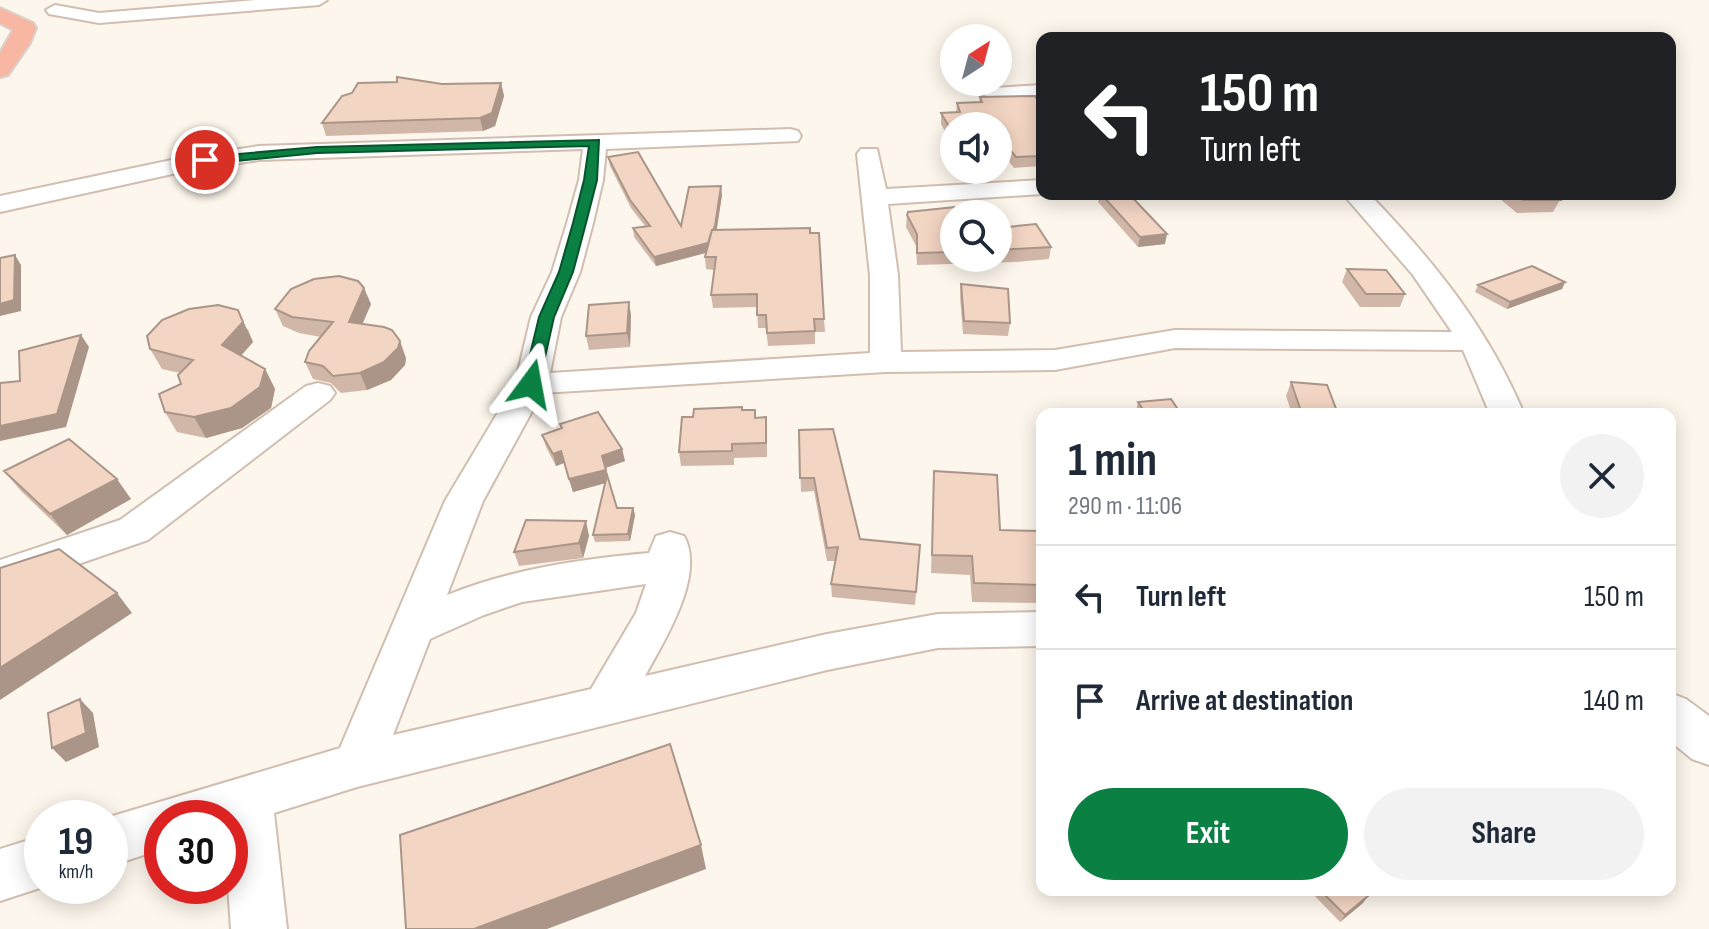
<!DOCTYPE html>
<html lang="en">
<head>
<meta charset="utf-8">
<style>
	body { margin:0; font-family:"Sofia Sans Condensed",sans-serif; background:#f2f2f3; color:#1f2937; height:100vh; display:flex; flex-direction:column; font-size:30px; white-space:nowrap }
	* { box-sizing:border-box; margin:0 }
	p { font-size:26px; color:#747a83 }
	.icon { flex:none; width:44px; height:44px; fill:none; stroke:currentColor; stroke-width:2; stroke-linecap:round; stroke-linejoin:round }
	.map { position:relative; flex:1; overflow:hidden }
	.sheet { position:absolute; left:1036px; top:408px; width:640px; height:488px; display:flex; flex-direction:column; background:#fff; border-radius:16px; box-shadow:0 4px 20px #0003 }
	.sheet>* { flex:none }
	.hud { position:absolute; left:1036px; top:32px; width:640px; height:168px; border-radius:16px; box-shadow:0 4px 20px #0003; background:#202124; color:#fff; overflow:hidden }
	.needle { width:52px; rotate:36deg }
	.buttons { position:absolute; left:940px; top:24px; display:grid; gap:16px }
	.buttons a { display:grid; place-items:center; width:72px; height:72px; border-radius:50%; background:#fff; box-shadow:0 4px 20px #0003; font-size:40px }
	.speed { position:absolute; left:24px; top:800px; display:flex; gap:16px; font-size:40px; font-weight:700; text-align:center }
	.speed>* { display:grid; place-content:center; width:104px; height:104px; border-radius:50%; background:#fff; box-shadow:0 4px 20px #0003; line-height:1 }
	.speed small { font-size:20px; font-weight:400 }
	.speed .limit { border:12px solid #d22; background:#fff; color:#111 }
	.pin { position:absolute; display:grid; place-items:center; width:68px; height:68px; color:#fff; margin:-34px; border:4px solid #fff; border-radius:50%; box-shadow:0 2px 8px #0007 }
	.me { position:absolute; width:88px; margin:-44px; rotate:13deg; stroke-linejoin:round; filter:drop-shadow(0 0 6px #0008) }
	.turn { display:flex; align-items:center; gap:28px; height:168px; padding:0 32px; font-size:36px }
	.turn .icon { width:104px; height:104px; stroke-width:2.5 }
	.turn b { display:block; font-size:56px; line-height:68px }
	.round { display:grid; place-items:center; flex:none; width:84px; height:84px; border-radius:42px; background:#f2f2f3 }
	.head { display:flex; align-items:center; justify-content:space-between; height:136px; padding:0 32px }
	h1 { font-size:48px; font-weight:700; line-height:60px }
	.primary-button { display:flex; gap:16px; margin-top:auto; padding:16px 32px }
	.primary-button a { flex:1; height:92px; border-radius:48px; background:#0b8043; color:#fff; font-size:32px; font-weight:700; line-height:92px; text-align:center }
	.primary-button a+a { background:#f2f2f3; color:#1f2937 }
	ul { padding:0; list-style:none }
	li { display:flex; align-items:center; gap:24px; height:104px; padding:0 32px; border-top:2px solid #e0e1e3 }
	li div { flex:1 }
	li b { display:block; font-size:30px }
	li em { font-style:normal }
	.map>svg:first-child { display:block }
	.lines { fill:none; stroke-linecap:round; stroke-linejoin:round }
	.minor-casing { stroke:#d1beb0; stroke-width:4 }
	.highway-casing { stroke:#dad1cd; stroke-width:4 }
	.minor { fill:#fff; fill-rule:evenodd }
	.highway { fill:#f7b7a3; fill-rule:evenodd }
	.wall { fill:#d1b7a8 }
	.shaded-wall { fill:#aa9588 }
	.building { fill:#f3d5c3; stroke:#aa9588; stroke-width:2 }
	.route { fill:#0b8043; stroke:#07532c; stroke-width:2 }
</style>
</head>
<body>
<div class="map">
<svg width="1709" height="929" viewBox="0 0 1709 929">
	<rect width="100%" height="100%" fill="#fdf6ec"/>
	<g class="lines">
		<g class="minor-casing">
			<path id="minor" d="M257 0H327L319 5 99 23 49 14 46 10 55 5 99 13Z
				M1042 85V97L993 100 983 94 993 88Z
				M790 129 798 131 801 136 798 141 606 149 603 180 593 223 580 272 561 317 550 373 870 353V275L857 154 861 149H877L886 189 1042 180V194L888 204 898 275 901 352 1055 350 1175 330 1452 332 1413 275 1343 194H1369C1433 260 1488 328 1524 414H1490L1463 350 1175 348 1055 370 886 372 542 393 483 501 447 595C512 569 580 559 649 553L656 536 670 532 684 536C706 575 664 641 645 676L827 634 938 614 1042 612V646L938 648 827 670 357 787 274 813 287 929H231L228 886 230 818H162V849L110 866V818H106L340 748 445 501 515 384 531 317 552 272 567 223 579 180 583 149 259 160 186 171 0 212V196L186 157 259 146ZM646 584 636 613 591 689 393 735 430 639 484 615 522 602Z
				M318 383 330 386 335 393 330 400 148 540 0 591V560L120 520 306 386Z
				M1670 693 1686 699 1709 716V765L1692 759 1670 741Z
				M42 836V886H46L0 901V849Z"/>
		</g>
		<g class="highway-casing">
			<path id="highway" d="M0 8 33 23 36 28 30 43 8 75 0 77V53L13 30 0 23Z"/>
		</g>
		<use href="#minor" class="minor"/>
		<use href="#highway" class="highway"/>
	</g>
	<path class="wall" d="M501 83 504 96 495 126 483 131 326 136 322 123 442 84Z
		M980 97 1042 107V166L1014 168 998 147V126H954L953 146 941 124V113H956L957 103 979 102Z
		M608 157 681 226 722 195 716 230 811 233 824 319 825 332H815V344L768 346 766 328H758L757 307 713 308 711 295 714 270 706 269 705 257 706 253 656 266 634 237 633 228 645 226 631 208 610 166Z
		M1100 194H1129L1165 244 1138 247 1098 202Z
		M1494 194H1553L1560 200 1553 212 1517 213Z
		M954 214V258H998V228L1051 247 1049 259 1015 262 917 265 916 246 906 227 907 215Z
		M1347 269 1405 294 1400 307H1360L1342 282Z
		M1565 282 1562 289 1507 309 1475 292 1478 285Z
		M961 284 1010 323 1008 336 963 334 960 297Z
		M371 304 362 324 406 358 405 365 391 380 367 390 341 393 331 383 313 379 305 362 321 337 299 333 283 326 275 309Z
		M631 315 630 347 589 350 586 336Z
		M248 329 253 342 241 355 265 369 275 389 271 408 242 428 206 438 177 432 165 412 181 384 180 373 162 369 150 349Z
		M1291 382 1338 414H1292L1286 396Z
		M1138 402 1181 414H1135Z
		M742 410 756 417 767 431V457L734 458V465L681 466 679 452 693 417Z
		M560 424 622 449 625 461 606 468 617 508H633L635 515 630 541 595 542 593 535 606 483 573 492 564 463 556 466 546 447 542 435 561 428Z
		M799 430 860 539 920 545 915 605 832 597 831 584 836 561H827L814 491 801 492Z
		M4 471 131 499 67 535 21 491Z
		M934 471 1000 530 1042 531V603L972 602 970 575 931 573Z
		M589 536 583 558 519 566 514 552Z
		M1309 890H1362L1363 903 1340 922Z"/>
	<path class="shaded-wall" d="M501 83 504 96 495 126 483 131 480 118Z
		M721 186 722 195 716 235 709 252 656 266 654 257Z
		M1167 234 1165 244 1138 247 1140 237Z
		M15 255 21 265V311L0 316V304Z
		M1565 282 1562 289 1507 309 1510 302Z
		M364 288 371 304 356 339 349 322Z
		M629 302 631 315 630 347 627 333Z
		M238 310 253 342 233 365 222 345Z
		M81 335 89 347 66 427 0 441V426Z
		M400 341 406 358 405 365 391 380 367 390 360 373Z
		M265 369 275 389 271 408 242 428 206 438 194 417Z
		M622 449 625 461 605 468 602 456Z
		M561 451 564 463 556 466 553 454Z
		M606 470 609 482 573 492 569 479Z
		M117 479 131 499 67 535 50 514Z
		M633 508 635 515 630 541 628 534Z
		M586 521 589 536 583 558 579 543Z
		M117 593 132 613 0 700V668Z
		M80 699 93 713 99 747 66 762 52 748Z
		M701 845 706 869 547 929H474Z
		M1368 896 1363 903 1340 922 1345 915Z"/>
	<path class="building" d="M397 77 442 84 501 83 492 113 480 118 322 123 342 96 352 93 358 83 397 82Z
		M1035 96 1042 107V156L1016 157 998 135V126H954V135L941 113 960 112 957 103 982 102 980 97Z
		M638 152 681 226 689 187 721 186 715 226 713 230H712L708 243 654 257 633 228 650 226 630 200 608 157Z
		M1101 194H1129L1167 234 1140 237Z
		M1515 194H1553L1560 200H1523Z
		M955 207 960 214H954V252L917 253V234L907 215 908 212Z
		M1036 224 1051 247 998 250V228Z
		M810 228V233H819L824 319H814L815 331 767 333 766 315H757V294L711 295 716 257H705L712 230Z
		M15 255 14 300 0 304V258Z
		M1532 266 1565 282 1510 302 1478 285Z
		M1347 269 1386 270 1405 294H1366Z
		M339 276 358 281 364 288 349 322 384 327 392 330 400 341 398 348 384 362 360 373 333 376 323 366 305 362 309 351 333 322 292 317 275 309 291 289 314 279Z
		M961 284 1008 289 1010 323 964 321Z
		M629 302 627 333 586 336 589 305Z
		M218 305 238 310 243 322 222 345 265 369 260 387 231 408 194 417 165 412 159 394 181 384 178 375 193 360 150 349 147 336 162 320 189 309Z
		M81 335 57 414 0 426V383L20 381 19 351Z
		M1291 382 1327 385 1338 414H1302Z
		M1171 399 1181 414H1146L1138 402Z
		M742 407V410H755V418L766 417V443L732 444V451L679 452 682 417H693L694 409Z
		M598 412 622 449 602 456 606 470 569 479 561 451 553 454 542 435 562 428 560 424Z
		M833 429 860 539 920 545 916 592 831 584 838 547 827 548 814 478H800L799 430Z
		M69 439 117 479 50 514 4 471Z
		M934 471 997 475 1000 530 1042 531V585L974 583 972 556 932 555Z
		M607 475 617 508H633L628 534 593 535Z
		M526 520 586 521 579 543 514 552Z
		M59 549 117 593 0 668V568Z
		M80 699 86 733 52 748 48 713Z
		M670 744 701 845 474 929H406L400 835Z
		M1320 890H1362L1368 896 1345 915Z"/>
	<path class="route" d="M599 140 597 180 586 223 573 272 554 317 539 384 531 389 523 384 539 317 559 272 573 223 584 180 589 146 317 153 205 164 199 160 205 157 317 147Z"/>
</svg>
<div class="buttons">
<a><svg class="needle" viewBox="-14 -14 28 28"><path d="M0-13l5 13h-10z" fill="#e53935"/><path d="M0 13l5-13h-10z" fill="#747a83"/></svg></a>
<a><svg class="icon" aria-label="sound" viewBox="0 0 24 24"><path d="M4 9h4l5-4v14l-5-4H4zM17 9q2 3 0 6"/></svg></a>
<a><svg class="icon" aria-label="search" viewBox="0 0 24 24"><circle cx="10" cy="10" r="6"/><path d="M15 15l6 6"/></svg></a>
</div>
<div class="speed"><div>19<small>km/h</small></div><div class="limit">30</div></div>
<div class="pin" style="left:205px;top:160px;background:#d93025"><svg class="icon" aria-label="arrive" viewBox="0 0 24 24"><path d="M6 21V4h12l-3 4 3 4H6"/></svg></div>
<svg class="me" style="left:531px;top:384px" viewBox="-20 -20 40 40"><path d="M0-17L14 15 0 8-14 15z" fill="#0b8043" stroke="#fff" stroke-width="4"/></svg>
<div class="hud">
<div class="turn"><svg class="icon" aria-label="left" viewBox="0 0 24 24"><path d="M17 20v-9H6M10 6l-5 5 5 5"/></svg><div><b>150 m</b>Turn left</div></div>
</div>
<section class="sheet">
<div class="head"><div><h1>1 min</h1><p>290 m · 11:06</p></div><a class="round"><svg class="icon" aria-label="close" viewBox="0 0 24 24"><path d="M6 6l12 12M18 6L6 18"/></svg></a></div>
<ul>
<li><svg class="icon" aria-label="left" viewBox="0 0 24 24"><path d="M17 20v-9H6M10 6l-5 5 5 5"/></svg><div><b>Turn left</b></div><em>150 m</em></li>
<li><svg class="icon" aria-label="arrive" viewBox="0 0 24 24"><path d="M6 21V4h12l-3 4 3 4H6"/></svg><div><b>Arrive at destination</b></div><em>140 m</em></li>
</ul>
<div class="primary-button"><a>Exit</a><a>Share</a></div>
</section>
</div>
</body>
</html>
